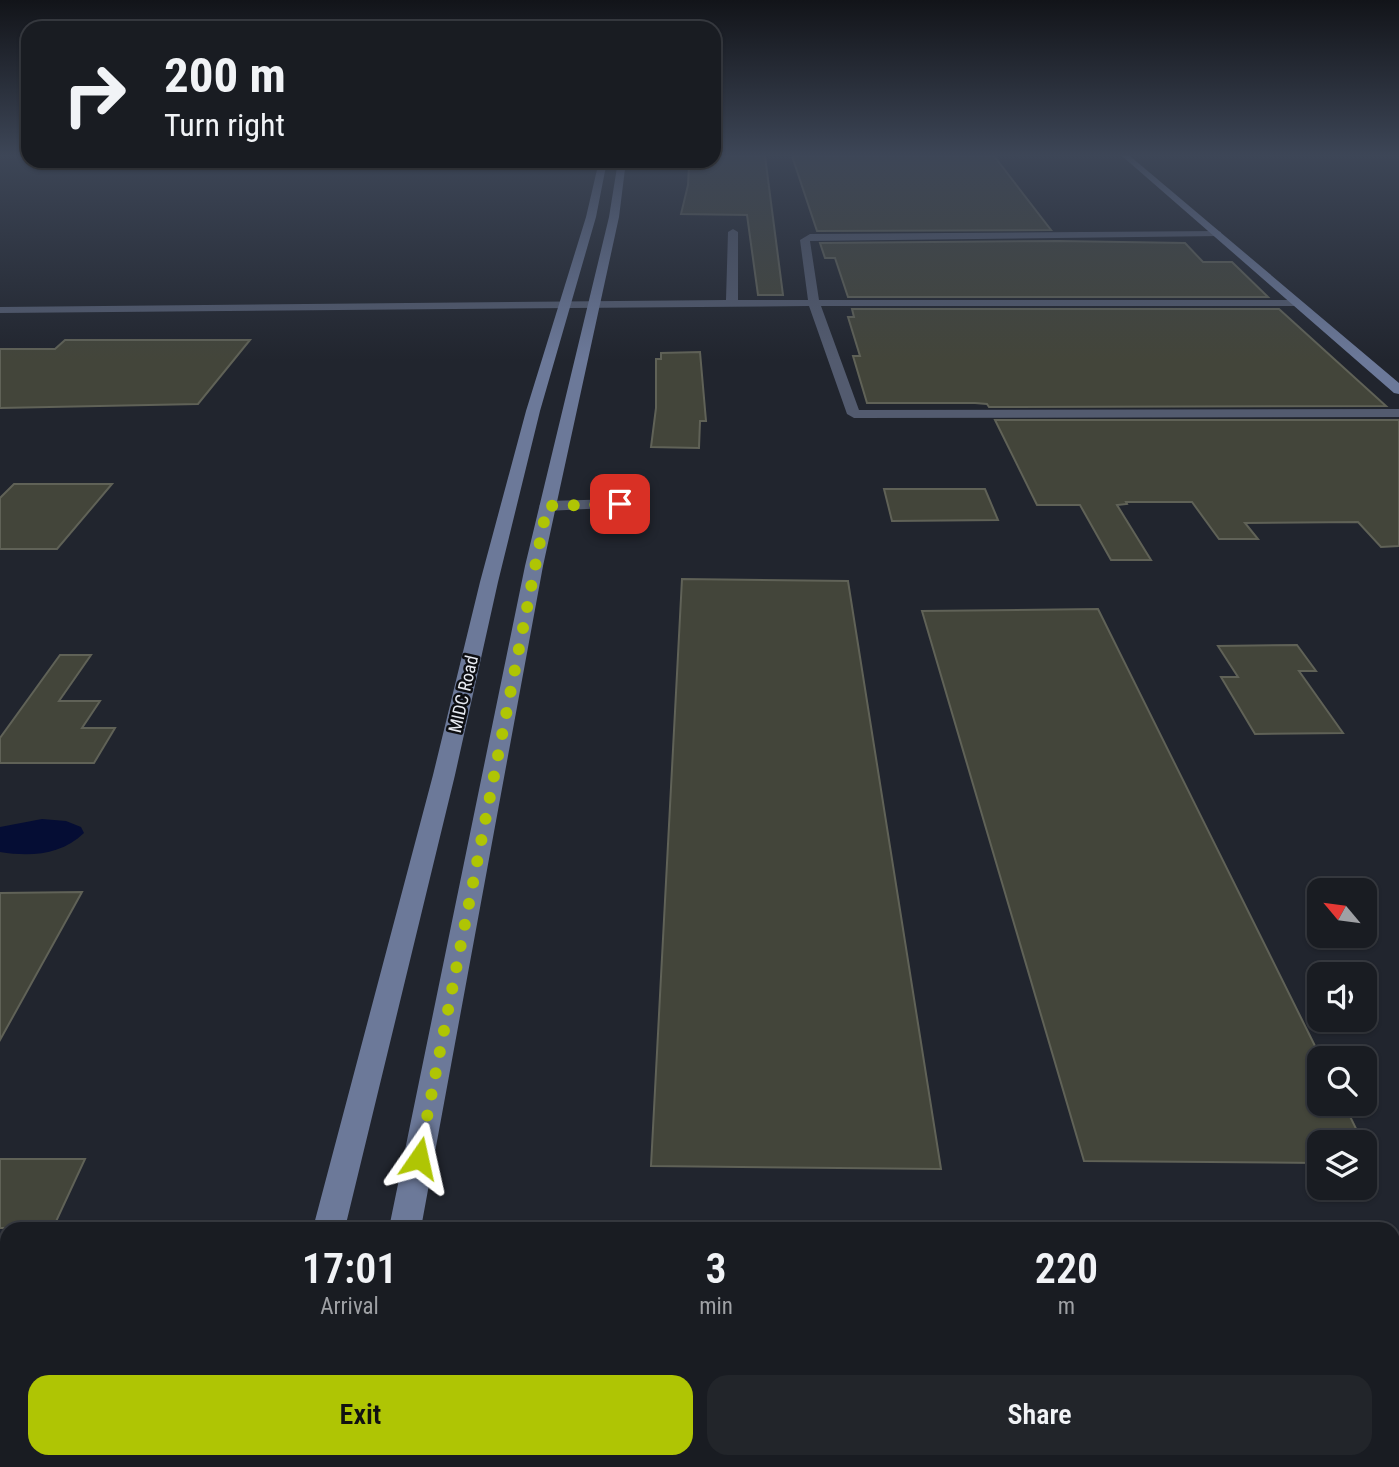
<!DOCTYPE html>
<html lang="en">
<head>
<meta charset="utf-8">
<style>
	body { margin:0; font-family:"Roboto Condensed",sans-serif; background:#22252a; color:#f1f3f6; height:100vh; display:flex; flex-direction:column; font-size:26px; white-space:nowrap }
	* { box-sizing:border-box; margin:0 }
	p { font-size:23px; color:#9fa1a5 }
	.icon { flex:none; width:38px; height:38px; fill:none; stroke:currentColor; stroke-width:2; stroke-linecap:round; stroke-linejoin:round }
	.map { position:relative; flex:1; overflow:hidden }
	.details { position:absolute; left:0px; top:1222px; width:1400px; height:247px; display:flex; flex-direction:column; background:#191c22; border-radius:21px 21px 0 0; box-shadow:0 2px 5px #0004,0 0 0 2px #373a40 }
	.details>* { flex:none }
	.banner { position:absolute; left:21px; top:21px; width:700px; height:147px; border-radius:21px; box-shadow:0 2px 5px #0004,0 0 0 2px #373a40; background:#191c22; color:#f1f3f6; overflow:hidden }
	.needle { width:46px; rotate:299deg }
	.buttons { position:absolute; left:1307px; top:878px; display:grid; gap:14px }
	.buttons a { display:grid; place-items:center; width:70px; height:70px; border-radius:14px; background:#191c22; box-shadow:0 2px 5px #0004,0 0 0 2px #373a40; font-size:35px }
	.pin { position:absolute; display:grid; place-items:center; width:60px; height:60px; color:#fff; margin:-30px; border-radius:14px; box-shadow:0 4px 10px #0006 }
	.me { position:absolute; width:77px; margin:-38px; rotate:11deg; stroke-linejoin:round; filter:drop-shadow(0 0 5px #0008) }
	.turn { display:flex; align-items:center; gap:24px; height:147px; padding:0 28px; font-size:32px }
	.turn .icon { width:91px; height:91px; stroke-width:2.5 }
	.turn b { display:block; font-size:49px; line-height:60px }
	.eta { display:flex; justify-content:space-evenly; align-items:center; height:119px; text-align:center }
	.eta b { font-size:42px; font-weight:600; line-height:49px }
	.cta { display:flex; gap:14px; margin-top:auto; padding:14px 28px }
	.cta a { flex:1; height:80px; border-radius:21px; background:#afc504; color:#111; font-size:28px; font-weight:600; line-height:80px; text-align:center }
	.cta a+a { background:#22252a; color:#f1f3f6 }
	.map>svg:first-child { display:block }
	.water { fill:#050d34 }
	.building { fill:#43453a; stroke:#606257; stroke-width:2 }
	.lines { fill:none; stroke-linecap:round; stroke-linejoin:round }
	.street { fill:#535b6f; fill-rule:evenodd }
	.secondary { fill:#6c7999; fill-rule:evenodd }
	.route { stroke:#afc504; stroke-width:12; stroke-dasharray:0 21.6 }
	.labels { text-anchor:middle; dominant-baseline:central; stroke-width:5; stroke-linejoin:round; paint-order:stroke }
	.street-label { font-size:18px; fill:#e8ebf2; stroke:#0d0e12 }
</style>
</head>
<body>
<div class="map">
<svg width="1399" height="1467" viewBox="0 0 1399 1467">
	<rect width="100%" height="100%" fill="#21252e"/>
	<path class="water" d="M42 819 66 821 81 827 84 833C61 855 31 857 0 852V827Z"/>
	<path class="building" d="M714 156H765L783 295H758L747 215 681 214 688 185 689 166H694L695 161H714Z
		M792 156H994L1051 230 817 231Z
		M1059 241 1185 243 1203 262H1232L1268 297H848L835 258H825L820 243Z
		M852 309H1279L1386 406 989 407 987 404 975 403H867L853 356H860L848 317H854Z
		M65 340H250L198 404 0 408V349H55Z
		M700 352 706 421H700L699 448 651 447 656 408V359H661V353Z
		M995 420H1399V546L1381 547 1358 522 1245 523 1258 539H1219L1192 502H1126L1127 504 1117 505 1151 560H1111L1080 505H1037Z
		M14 484H112L57 549H0V498Z
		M884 489H985L998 520 892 521Z
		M682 579 848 581 941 1169 651 1166Z
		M1098 609 1320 1056V1104H1344L1363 1143H1320V1163L1084 1161 922 611Z
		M1297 645 1316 671H1299L1343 733 1255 734 1221 677H1238L1218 646Z
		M60 655H91L59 701H100L82 728H115L94 763H0V738Z
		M82 892 0 1040V893Z
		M0 1159H85L53 1228H0Z"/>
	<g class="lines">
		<path class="street" d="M733 229 738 232V300H808L800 240 810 234 1217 231 1221 232V236L810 241 819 300H1297L1303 303 1297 306H821L859 410 1399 409V417L854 418 847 414 809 306 0 313V307L726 300 728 232Z
			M620 499 626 501 628 504 626 507 547 511 539 506 547 501Z"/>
		<path class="secondary" d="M1122 156H1130L1399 383V394L1394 393Z
			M599 161H607L596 217 540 411 498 582 455 775 345 1228H313L433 775 480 582 526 411 586 217Z
			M618 161H626L619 217 543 566 421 1228H389L525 566 609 217Z
			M1393 1307H1399V1341H1393Z
			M248 1461H286L285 1467H247Z
			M336 1461H374L373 1467H335Z"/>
	</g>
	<linearGradient id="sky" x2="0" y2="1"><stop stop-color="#121419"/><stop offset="0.43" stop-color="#3d4657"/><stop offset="1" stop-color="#3d4657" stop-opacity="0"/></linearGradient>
	<rect width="1399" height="361" fill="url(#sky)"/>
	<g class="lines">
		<path class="route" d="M419 1158 547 506 620 504"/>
	</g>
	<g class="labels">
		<g class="street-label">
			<text transform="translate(463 694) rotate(-77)">MIDC Road</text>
		</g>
	</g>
</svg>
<div class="buttons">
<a><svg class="needle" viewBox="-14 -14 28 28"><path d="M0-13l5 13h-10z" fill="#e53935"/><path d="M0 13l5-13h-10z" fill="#9fa1a5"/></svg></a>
<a><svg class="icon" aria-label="sound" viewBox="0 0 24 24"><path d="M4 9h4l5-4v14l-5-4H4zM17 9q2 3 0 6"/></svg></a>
<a><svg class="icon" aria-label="search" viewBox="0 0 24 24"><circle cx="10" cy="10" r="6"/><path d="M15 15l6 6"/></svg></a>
<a><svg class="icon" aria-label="layers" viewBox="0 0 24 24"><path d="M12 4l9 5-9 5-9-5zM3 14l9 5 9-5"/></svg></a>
</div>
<div class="pin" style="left:620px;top:504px;background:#d93025"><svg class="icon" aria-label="arrive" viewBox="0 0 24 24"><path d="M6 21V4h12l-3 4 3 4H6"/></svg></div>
<svg class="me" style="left:419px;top:1158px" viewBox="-20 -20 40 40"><path d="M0-17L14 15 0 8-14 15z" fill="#afc504" stroke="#fff" stroke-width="4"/></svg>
<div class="banner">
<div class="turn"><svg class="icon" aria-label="right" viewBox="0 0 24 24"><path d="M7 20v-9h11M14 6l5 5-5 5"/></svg><div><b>200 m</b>Turn right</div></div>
</div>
<section class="details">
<div class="eta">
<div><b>17:01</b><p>Arrival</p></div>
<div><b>3</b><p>min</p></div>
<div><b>220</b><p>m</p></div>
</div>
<div class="cta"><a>Exit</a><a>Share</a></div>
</section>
</div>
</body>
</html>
